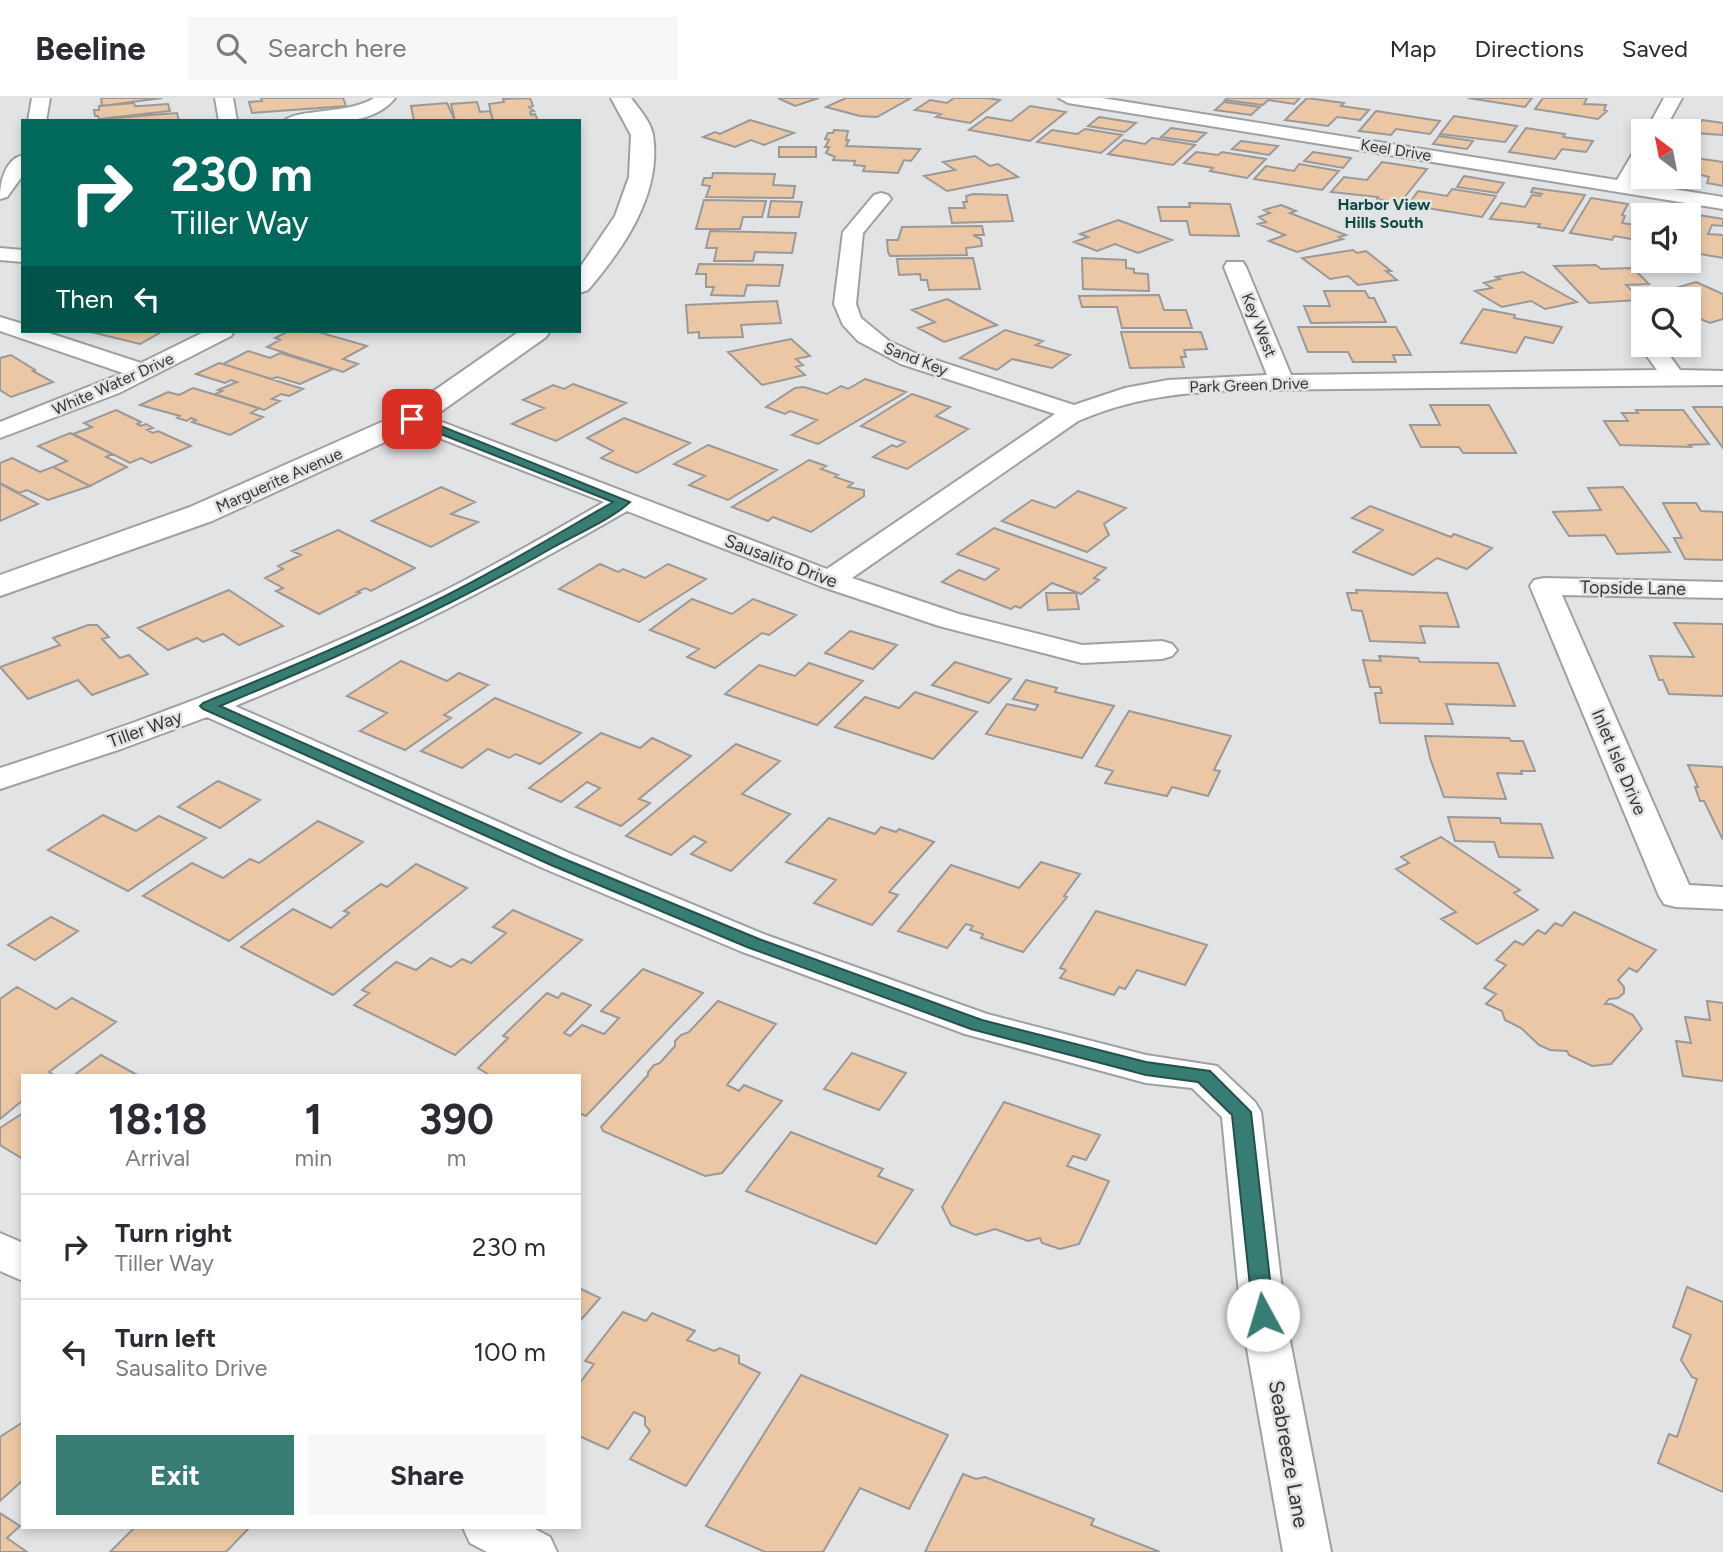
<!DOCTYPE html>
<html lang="en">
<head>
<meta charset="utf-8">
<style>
	body { margin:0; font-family:Figtree,sans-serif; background:#f7f7f7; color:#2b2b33; height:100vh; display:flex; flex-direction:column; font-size:26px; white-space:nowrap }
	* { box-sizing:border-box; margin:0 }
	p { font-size:23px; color:#7c7c81 }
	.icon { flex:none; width:38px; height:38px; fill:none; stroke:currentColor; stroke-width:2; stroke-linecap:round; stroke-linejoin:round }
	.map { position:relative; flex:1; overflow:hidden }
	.side { position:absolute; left:21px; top:976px; width:560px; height:455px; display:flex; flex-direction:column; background:#fff; border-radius:0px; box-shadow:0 4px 10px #0003 }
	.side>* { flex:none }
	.banner { position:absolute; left:21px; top:21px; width:560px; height:214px; border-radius:0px; box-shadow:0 4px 10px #0003; background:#00695c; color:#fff; overflow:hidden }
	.needle { width:46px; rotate:328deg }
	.tools { position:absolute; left:1631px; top:21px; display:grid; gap:14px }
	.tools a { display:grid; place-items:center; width:70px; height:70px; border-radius:0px; background:#fff; box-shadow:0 4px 10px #0003; font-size:35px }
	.pin { position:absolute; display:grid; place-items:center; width:60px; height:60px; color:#fff; margin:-30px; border-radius:14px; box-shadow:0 4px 10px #0006 }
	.me { position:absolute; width:77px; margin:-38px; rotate:354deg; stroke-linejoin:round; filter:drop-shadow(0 0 5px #0008) }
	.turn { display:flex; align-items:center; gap:24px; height:147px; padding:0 35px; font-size:32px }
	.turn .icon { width:91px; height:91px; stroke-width:2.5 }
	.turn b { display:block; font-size:49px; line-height:60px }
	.then { display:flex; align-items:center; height:66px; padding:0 35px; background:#0003; gap:14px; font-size:26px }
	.eta { display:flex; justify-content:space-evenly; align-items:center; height:119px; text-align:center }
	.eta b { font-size:42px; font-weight:700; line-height:49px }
	.action { display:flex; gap:14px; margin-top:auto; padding:14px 35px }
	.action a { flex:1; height:80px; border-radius:0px; background:#377d74; color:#fff; font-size:28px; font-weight:700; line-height:80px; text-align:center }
	.action a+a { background:#f7f7f7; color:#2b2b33 }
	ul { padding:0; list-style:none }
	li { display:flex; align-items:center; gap:21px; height:105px; padding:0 35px; border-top:2px solid #e1e1e2 }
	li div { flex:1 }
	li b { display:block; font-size:26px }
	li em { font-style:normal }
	header { display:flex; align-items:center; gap:42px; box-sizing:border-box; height:98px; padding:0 35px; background:#fff; border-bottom:2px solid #e1e1e2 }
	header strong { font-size:33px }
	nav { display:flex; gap:38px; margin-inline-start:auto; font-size:24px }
	.search { width:490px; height:63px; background:#f7f7f7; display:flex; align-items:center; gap:18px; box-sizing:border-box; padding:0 24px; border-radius:0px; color:#7c7c81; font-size:26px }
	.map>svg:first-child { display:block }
	.building { fill:#ebc7a6; stroke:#9b9997; stroke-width:2 }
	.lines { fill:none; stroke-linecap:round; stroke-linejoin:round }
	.minor-casing { stroke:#9ea0a2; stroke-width:4 }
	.tertiary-casing { stroke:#9ea0a2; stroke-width:4 }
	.minor { fill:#fff; fill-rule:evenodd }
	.tertiary { fill:#fff; fill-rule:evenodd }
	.route { fill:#377d74; stroke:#24514b; stroke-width:2 }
	.labels { text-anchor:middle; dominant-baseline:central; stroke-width:5; stroke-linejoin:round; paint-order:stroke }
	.far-street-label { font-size:16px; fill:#353637; stroke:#e1e3e5 }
	.far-neighbourhood-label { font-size:16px; font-weight:bold; fill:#0e4a43; stroke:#e1e3e5 }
	.street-label { font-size:18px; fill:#353637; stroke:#e1e3e5 }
	.near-street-label { font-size:21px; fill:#353637; stroke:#e1e3e5 }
</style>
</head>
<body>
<header>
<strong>Beeline</strong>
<div class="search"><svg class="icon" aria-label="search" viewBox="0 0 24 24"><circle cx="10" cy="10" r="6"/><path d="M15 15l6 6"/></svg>Search here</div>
<nav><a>Map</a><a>Directions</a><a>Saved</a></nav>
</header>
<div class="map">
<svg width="1723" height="1454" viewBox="0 0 1723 1454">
	<rect width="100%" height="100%" fill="#e1e3e5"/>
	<path class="building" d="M101 0H162L102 8Z
		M261 0H343L346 8 252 15 249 4 262 3Z
		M530 0 533 8 529 9 534 13 530 14 531 17 535 16 538 23H493L489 6 504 4 503 1Z
		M778 0H819L795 8Z
		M846 0H911L877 19 860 18 826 9Z
		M954 0H987L1000 2 970 25 936 19 941 16 915 12 930 2 947 5Z
		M1227 0H1300L1294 6 1268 2 1263 7 1225 2Z
		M1307 0 1344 5 1341 8 1369 12 1360 22 1337 19 1328 28 1285 22Z
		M1468 0H1532L1525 9Z
		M1543 0H1587L1584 6 1606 7 1604 12 1607 13 1598 21 1535 11Z
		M477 4 480 14 490 13 493 23H455L451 6Z
		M1224 4 1260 9 1251 17 1215 12Z
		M134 5 135 8H140L168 6 170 13 99 21 98 18H95L94 12H99V8Z
		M447 5 455 23H414L411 8Z
		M1030 8 1066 14 1030 43 969 32 987 19 1011 23Z
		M1376 13 1440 23 1430 36 1396 31 1391 37 1359 33Z
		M177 15 179 23H103L102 21Z
		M1454 18 1517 28 1505 44 1440 36Z
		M1099 19 1136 25 1125 34 1088 28Z
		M750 22 794 35 764 47 751 42 735 49 703 39 715 34 720 36Z
		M1702 22 1723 25V37L1694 35Z
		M1171 30 1206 35 1196 44 1161 39Z
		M1526 30 1565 36 1563 39 1593 43 1586 54 1562 51 1555 61 1509 54Z
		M1085 31 1122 37 1101 55 1037 44 1052 32 1077 36Z
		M834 32 848 33 846 42H849L846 48 920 51 911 63 904 62 898 75 863 73 865 68 854 67 855 63 833 62 835 59 826 55 829 49H825L829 42 825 41 828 35H833Z
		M1439 38 1473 43 1467 51 1433 46Z
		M1152 40 1195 47 1173 67 1108 56 1124 42 1145 46Z
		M1241 43 1278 48 1269 57 1232 51Z
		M779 49H816V59H779Z
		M1196 54 1218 57 1222 54 1266 61 1247 80 1210 73 1213 70 1184 65Z
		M1313 54 1351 60 1343 70 1304 63Z
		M975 58 990 68 998 66 1018 79 947 93 924 78 955 72 943 64Z
		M1689 59 1723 64V88L1707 85 1709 79 1689 74Z
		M1382 64 1427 71 1400 105 1377 101 1378 99 1331 94 1344 79 1367 82Z
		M1299 66 1339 73 1322 92 1254 81 1266 68 1294 73Z
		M713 75 775 76 773 87 795 88 793 100 706 99 710 88 702 87 704 80H712Z
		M1464 78 1504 85 1497 95 1457 89Z
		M1533 90 1585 97 1563 133 1538 129 1540 126 1490 121 1501 105 1525 109 1532 97 1540 98 1542 96 1531 94Z
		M1452 91 1496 98 1482 119 1408 107 1418 93 1447 98Z
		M973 96 1007 97 1013 123 952 125 949 110H965L963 104H967L966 98Z
		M1591 100 1628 106 1622 117 1625 118 1622 125 1643 128V143L1614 138 1612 142 1570 135Z
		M704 102 766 103 762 119H743L740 131H696Z
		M771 103 802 104 799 119H768Z
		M1189 105 1230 106 1239 138 1190 137 1187 123H1161L1158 109H1190Z
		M1281 107 1296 113 1290 115 1346 137 1339 139 1343 141 1297 154 1269 143 1285 137 1258 126 1266 124 1259 119 1270 115 1264 112Z
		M1674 113 1723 121V128L1712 127 1708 136 1723 137V160L1689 154V117H1672Z
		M1118 122 1172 142 1138 155 1115 146 1097 153 1074 144 1088 139 1080 136Z
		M982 128 984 137H973L981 141 982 148 966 150 967 157 890 158 888 154 887 142H898L902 129Z
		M710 133 796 135 792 155 755 154 753 163H714L717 150H706Z
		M1353 152 1357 155 1366 153 1391 173H1386L1397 182 1358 187 1348 178 1330 181 1302 160Z
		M973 160 980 191 929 192 927 182H921L920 176 899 177 897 161Z
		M1082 160 1126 162V170L1134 171V175L1148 176 1149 193 1083 191Z
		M699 166 783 167 779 188 747 187 744 198 711 197 714 189H706V176H696Z
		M1596 167 1601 171 1633 170 1649 186 1626 187 1641 202 1589 205 1554 168Z
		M1523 174 1577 204 1545 211 1531 203 1502 209 1475 193 1492 190 1484 185 1500 181 1496 179Z
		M1696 184 1723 196V221L1710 225 1689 216V206L1691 205 1689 201 1665 193Z
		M1324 193H1365L1369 200H1374L1386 224 1311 225 1304 208H1330Z
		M1159 197 1164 212H1186L1192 230H1122L1117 209H1082L1079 198Z
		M947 201 997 227 944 244 918 230 935 224 912 212Z
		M777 203 781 225 741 227 743 239 699 240V234L688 235 686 207Z
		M1483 211 1515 217 1514 220 1562 229 1553 245 1525 239 1516 255 1461 245Z
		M1298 229H1396L1411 257H1393L1396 264H1353L1348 254H1308Z
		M1005 232 1043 243 1036 247 1070 257 1052 270 1012 261 997 272 960 260Z
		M87 233H163L140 246Z
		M289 233H315L367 248 343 261 358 266 343 274 267 249 280 242 275 240Z
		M1121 234H1201L1207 251 1184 252 1186 259H1181L1184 269 1130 270Z
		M791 241 810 258 796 261 803 267 796 269 805 277 762 287 728 254Z
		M248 253 270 260 280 255 333 271 300 286 277 279 272 281 223 266Z
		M11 257 35 272 33 273 53 284 11 299 0 292V260Z
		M219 265 223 266 303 291 289 298 281 296 272 301 280 303 264 312 215 296 222 293 218 292 237 284 231 282 225 285 196 276Z
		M865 281 906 294 818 346 792 337 817 322 790 313 785 316 766 309 795 290 804 289 827 296 841 288 848 291Z
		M573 286 626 305 556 343 512 326 544 310 523 302 553 287 564 291Z
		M193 290 259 310 251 315 263 319 230 337 192 324 196 322 191 320 187 323 177 320 180 318 140 307 168 294 179 297Z
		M912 296 950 309 936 318 968 331 907 371 873 359 892 347 897 349 905 344 861 328Z
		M1430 307H1489L1516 355H1463L1459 349H1421L1410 327H1440Z
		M1693 309H1723V350Z
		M116 312 141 324 137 326 141 328 146 326 153 330 147 332 153 335 158 333 191 348 151 365 141 360 130 365 73 336 92 329 84 325Z
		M1636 312H1683L1709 346 1689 347 1691 349 1620 347 1604 323H1628L1622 315H1638Z
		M624 320 690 345 637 375 601 360 613 353 587 340Z
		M70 335 112 356 106 359 127 369 90 388 53 369 67 363 38 348Z
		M708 347 777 372 728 402 689 387 705 378 674 366Z
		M12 360 40 374 53 369 90 388 48 402 27 392 19 395 0 385V365Z
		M809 362 826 368 821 371 838 377 835 379 853 385 848 389 864 392V398L811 434 773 419 768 423 732 409Z
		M0 386H1L38 406 0 423Z
		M441 389 475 404 451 416 478 424 431 449 372 423Z
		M1623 389 1670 454 1617 456 1605 437 1569 438 1553 414 1601 412 1588 390Z
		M1078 393 1126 410 1104 426 1109 437 1087 454 1002 423 1032 402 1055 410Z
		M1663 405H1696L1701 413 1723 414V462L1685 461 1674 440H1682Z
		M1370 408 1451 439 1454 436 1492 450 1467 471 1437 460 1413 477 1353 454 1383 432 1352 420Z
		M994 430 1106 470 1094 480 1099 482 1081 496 1052 485 1020 510 1015 508 1011 511 942 484 959 472 985 482 999 471 957 456Z
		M338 432 415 470 371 493 365 490 357 494 360 495 319 516 276 493 283 490 265 480 283 471 278 468 301 457 292 453Z
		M600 466 618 474 623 471 645 480 668 466 706 481 639 524 559 491Z
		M229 492 283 528 239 547 223 536 203 544 197 540 168 552 138 530Z
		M1356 492 1447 495 1459 529 1420 528 1425 545 1370 543 1362 513 1352 512 1347 495H1357Z
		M1046 495H1076L1079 511 1048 512Z
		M692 501 732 516 753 501 796 517 769 537 762 535 715 570 687 559 699 551 650 532Z
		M1674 525 1723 526V598L1669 596 1663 582H1659L1650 558 1694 559Z
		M88 527H97L109 539 102 541 120 560 129 557 148 576 92 597 78 582 28 601 0 569 60 547 53 540Z
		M850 533 897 547 873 571 825 555Z
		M1379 558 1418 560 1420 564 1498 565 1515 608 1446 606 1453 626 1380 625 1375 595H1382L1380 589H1370L1363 562 1381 563Z
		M401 563 447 583 459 575 488 587 444 617 451 620 405 652 360 633 387 615 347 598Z
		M955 564 1011 581 989 605 932 587Z
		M809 565 863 583 817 627 725 596 759 567 795 578Z
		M1026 582 1057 590 1055 594 1114 608 1082 660 986 636 1007 606 1035 612 1038 607 1013 601Z
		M915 594 977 614 933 661 835 629 865 599 899 610Z
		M495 600 581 635 540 666 516 656 509 660 488 651 462 670 421 653Z
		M1129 613 1231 638 1214 672 1220 673 1208 698 1172 689 1167 698 1105 685 1113 673 1096 668Z
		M601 635 640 650 652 640 691 658 639 701 650 705 621 728 576 709 600 690 587 684 561 704 529 690Z
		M1425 638 1509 640 1511 643H1523L1535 673H1521L1522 676 1497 675 1506 701 1444 699 1430 660Z
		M736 646 780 663 742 696 790 716 731 773 691 756 706 744 694 738 671 757 626 738Z
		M1688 667 1723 669V742L1704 703H1700L1695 689H1698Z
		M218 683 260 702 220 730 178 709Z
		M103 717 136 733 159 718 206 740 128 793 48 752Z
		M1448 719 1500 720 1501 725 1541 726 1553 760 1499 759 1494 744 1455 743Z
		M829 720 875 736 881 729 896 734 899 731 934 744 889 794 898 797 872 827 814 805 836 782 786 764Z
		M318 723 363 744 229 843 143 798 192 765 223 780 250 761 259 765Z
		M1441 739 1520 792 1514 795 1538 812 1477 846 1441 821 1456 814 1396 771 1409 765 1401 759Z
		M1041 764 1080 776 1064 798 1067 799 1023 854 981 840 983 836 970 832 973 828 966 826 947 850 898 833 951 767 1019 790Z
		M416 766 467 790 333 897 241 849 293 811 331 830 349 815 344 813 381 786 387 789Z
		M513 812 582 842 455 957 354 907 369 895 362 892 396 864 416 872 431 860 451 869 462 861 471 865 506 835 493 829Z
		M1096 813 1207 847 1185 887 1137 872 1125 891 1119 889 1114 897 1060 880 1066 872 1060 870Z
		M1574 814 1656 852 1637 874 1629 870 1618 882 1624 889V895L1618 900 1609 901 1605 906H1611L1633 917 1642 931 1611 966 1592 968 1569 957 1567 953 1550 952 1539 947 1521 930 1505 922 1502 913 1486 906 1496 896 1484 890 1506 867 1496 862 1515 843 1523 847 1538 832 1545 836 1555 825 1562 828Z
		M51 819 78 833 35 862 8 847Z
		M643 871 703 895 586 1018 579 1015V978H491L478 970 508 940 503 938 547 895 558 900 562 895 591 907 564 935 570 938 582 927 604 936 619 920 601 913Z
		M17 889 56 911 72 900 116 924 49 974 54 977 52 978H23V1002L0 1021V901Z
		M718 903 776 926 727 987 739 993 744 987 782 1003 722 1075 705 1078 603 1033 601 1029 648 977V974L654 967 660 965 675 948V943L681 937 689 934Z
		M1707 903 1723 905V983L1683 978 1676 943 1691 945 1685 919 1710 922Z
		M852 955 906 975 879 1012 824 991Z
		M101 957 139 978H73Z
		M1004 1004 1100 1037 1086 1062 1073 1058 1067 1068 1109 1083 1079 1146 1060 1151 1042 1145 1040 1140 1028 1143 995 1131 976 1137 951 1127 942 1109Z
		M23 1015V1061L0 1047V1030Z
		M791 1034 883 1071 878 1078 913 1092 876 1146 746 1093Z
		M1687 1189 1723 1204V1394L1658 1365 1669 1336 1677 1339 1697 1281 1692 1279 1681 1262 1691 1237 1673 1229Z
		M579 1190 600 1200 579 1224Z
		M623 1214 646 1223 652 1215 695 1233 687 1242 714 1253 720 1250 739 1258V1265L760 1275 686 1388 630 1361 650 1333 645 1327V1319L634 1314 608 1351 579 1338V1286L594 1266 585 1263Z
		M801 1277 948 1337 909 1411 860 1390 823 1454H765L706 1428Z
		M23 1324V1382L0 1403V1339Z
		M963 1376 976 1381 985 1379 1094 1421 1091 1427 1160 1454H925Z
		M0 1415 20 1428 7 1440 27 1454H0Z
		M134 1430H249L226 1454H110Z"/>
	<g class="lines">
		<g class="minor-casing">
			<path id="minor" d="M32 0H50L46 23H28Z
				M215 0H233L237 23H219Z
				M374 0H395C371 31 318 23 284 23 295 11 351 16 374 0Z
				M1059 0H1102L1617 82 1636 50 1643 48V71L1635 85 1723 99V111L1068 5Z
				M1664 0H1682L1664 33H1646Z
				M23 57V77L7 99 0 101C0 85 4 62 23 57Z
				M881 95 888 97 891 101 863 135 856 206 861 220 889 243 917 256 1074 307 1125 290 1168 282 1267 277 1224 169 1227 164H1243L1246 169 1291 277 1657 272 1639 247 1643 242V247H1662L1680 272 1723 273V287L1241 292C1183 294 1131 300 1078 323L852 480 959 516 1082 547 1162 543 1172 546 1177 552 1172 558 1162 561 1082 565 939 528 820 488 627 413C499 487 372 552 235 608L569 755 766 837 987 916 1146 957 1217 968 1255 1004 1261 1014 1285 1217 1331 1454H1283L1241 1217 1222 1019 1192 990 1146 985 965 936 740 853 545 771 207 619 121 651 0 691V670C151 622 299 564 442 494 497 466 551 435 604 404L403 326 400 321 403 316 412 314 421 316 827 471 1055 316 901 266 858 243 843 227 834 206 843 134 874 97Z
				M0 150 23 152V164L0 162Z
				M0 219 23 226V233H43L141 265 206 233H234L231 238 119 295 0 340V324L123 275 0 233Z
				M1544 480 1723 484V500L1562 497 1689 787 1723 789V811L1676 809 1664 806 1659 798 1530 488 1534 482Z
				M0 1135 23 1145V1183L0 1173Z
				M463 1430H533L550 1439 557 1454H487L470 1445Z"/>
		</g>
		<g class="tertiary-casing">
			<path id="tertiary" d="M611 0H631C639 11 651 24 653 37 662 96 623 151 588 192L579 195V171L615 118 629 79 631 37Z
				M520 233H550L546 239 422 327 212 423 0 498V477L190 409 402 315Z"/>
		</g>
		<use href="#minor" class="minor"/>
		<use href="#tertiary" class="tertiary"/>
	</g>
	<path class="route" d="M408 318H416L630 404C612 421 575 437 552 450 446 511 334 561 220 608L562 760 759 841 982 922 1146 964 1210 973 1251 1014 1274 1217 1271 1223 1263 1225 1256 1223 1253 1217 1232 1017 1198 984 1146 977 971 931 747 849 551 767 203 611 200 608 203 605C278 574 354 543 427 507 491 476 552 439 613 404L408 323Z"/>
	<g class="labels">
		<g class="far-street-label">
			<text transform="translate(1396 52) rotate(9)">Keel Drive</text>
			<text transform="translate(1259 227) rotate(68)">Key West</text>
			<text transform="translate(916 261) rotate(21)">Sand Key</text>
			<text transform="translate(113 286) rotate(-24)">White Water Drive</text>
			<text transform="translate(1249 287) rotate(-2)">Park Green Drive</text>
			<text transform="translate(279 382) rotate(-24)">Marguerite Avenue</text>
		</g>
		<g class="far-neighbourhood-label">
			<text x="1384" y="106">Harbor View<tspan x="1384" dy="18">Hills South</tspan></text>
		</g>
		<g class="street-label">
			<text transform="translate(781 463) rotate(21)">Sausalito Drive</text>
			<text transform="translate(1633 490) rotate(1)">Topside Lane</text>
			<text transform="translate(145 631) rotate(-20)">Tiller Way</text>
			<text transform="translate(1619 664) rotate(67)">Inlet Isle Drive</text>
		</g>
		<g class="near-street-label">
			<text transform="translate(1289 1356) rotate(80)">Seabreeze Lane</text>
		</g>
	</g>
</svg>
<div class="tools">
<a><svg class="needle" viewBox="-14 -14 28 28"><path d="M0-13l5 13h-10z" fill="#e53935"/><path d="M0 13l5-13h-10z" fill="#7c7c81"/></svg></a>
<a><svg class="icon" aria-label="sound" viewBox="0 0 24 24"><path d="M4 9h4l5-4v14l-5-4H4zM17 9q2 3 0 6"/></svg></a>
<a><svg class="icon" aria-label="search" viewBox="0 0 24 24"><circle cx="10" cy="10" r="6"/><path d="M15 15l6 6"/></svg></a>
</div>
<div class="pin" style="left:412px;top:321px;background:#d93025"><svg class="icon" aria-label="arrive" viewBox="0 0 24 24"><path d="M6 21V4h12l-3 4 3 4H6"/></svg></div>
<svg class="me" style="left:1263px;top:1217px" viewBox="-20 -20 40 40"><circle r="19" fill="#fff"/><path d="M0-13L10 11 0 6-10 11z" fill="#377d74"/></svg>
<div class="banner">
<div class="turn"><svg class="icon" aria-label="right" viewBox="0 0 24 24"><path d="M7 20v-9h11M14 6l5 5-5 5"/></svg><div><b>230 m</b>Tiller Way</div></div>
<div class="then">Then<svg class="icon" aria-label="left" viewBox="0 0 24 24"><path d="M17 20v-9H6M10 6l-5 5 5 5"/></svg></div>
</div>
<section class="side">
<div class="eta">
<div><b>18:18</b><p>Arrival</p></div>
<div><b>1</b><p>min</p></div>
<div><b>390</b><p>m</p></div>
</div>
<ul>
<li><svg class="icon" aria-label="right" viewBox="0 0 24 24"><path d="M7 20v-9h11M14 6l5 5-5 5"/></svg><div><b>Turn right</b><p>Tiller Way</p></div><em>230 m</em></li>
<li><svg class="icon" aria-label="left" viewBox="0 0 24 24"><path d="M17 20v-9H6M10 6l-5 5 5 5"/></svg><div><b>Turn left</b><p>Sausalito Drive</p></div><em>100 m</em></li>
</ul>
<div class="action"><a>Exit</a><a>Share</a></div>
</section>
</div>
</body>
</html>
